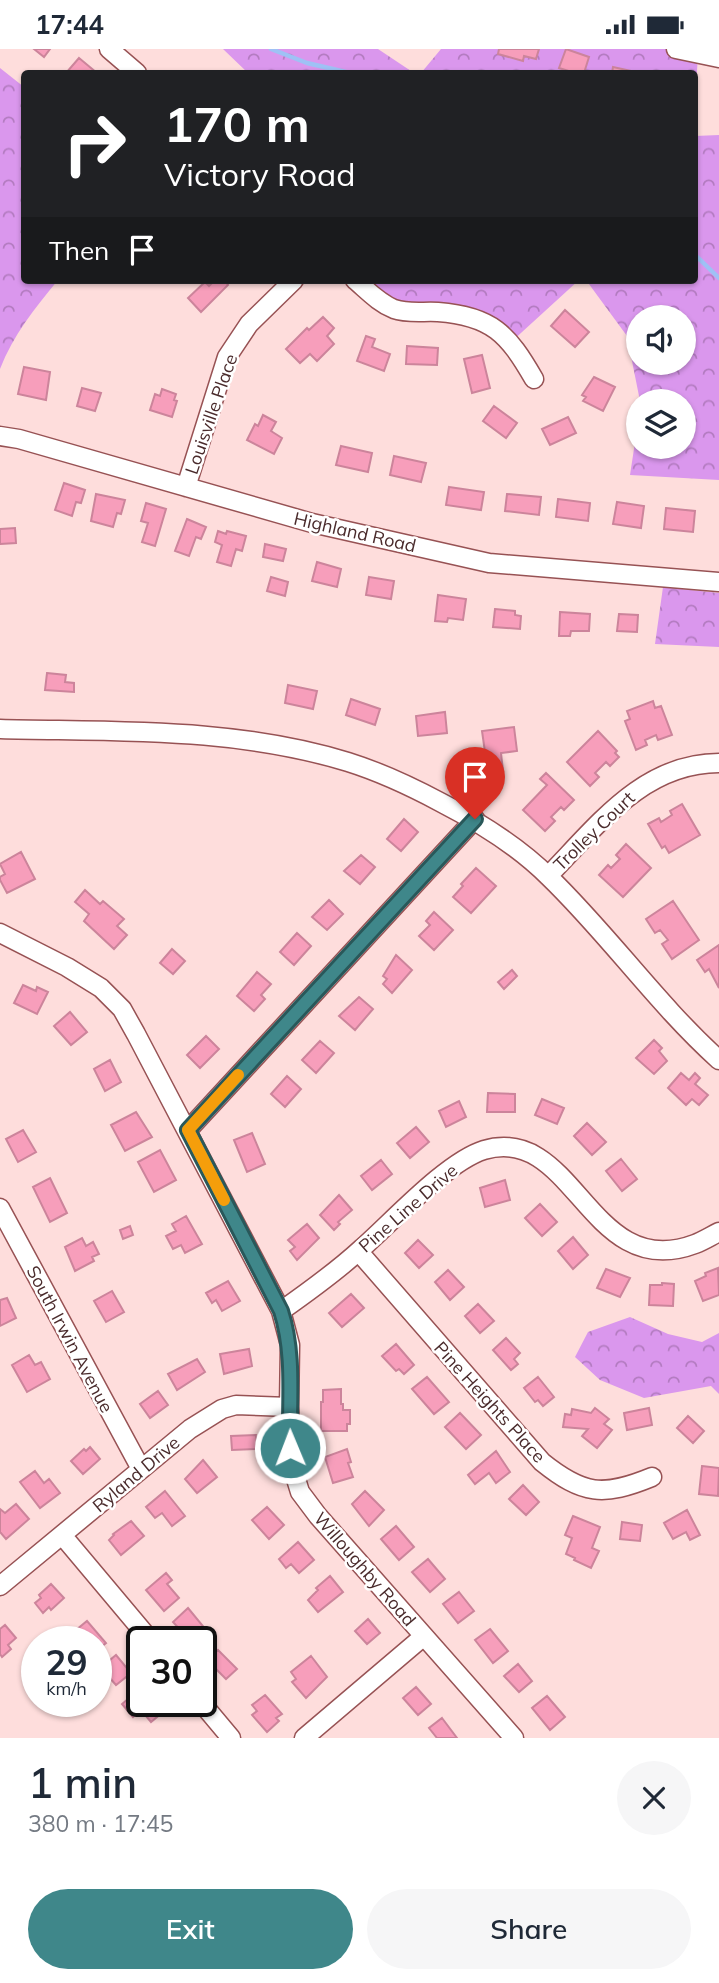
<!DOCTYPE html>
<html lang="en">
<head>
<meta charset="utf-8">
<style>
	body { margin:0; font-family:Mulish,sans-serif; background:#f6f6f7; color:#1f2937; height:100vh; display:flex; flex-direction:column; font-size:26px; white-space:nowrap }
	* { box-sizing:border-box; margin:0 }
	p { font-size:23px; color:#747a83 }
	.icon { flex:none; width:38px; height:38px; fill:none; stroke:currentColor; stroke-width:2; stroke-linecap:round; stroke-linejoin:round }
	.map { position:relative; height:1689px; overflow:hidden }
	.details { display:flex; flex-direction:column; background:#fff; flex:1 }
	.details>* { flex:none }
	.banner { position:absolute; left:21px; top:21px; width:677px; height:214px; border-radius:7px; box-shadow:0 2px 5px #0004; background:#202124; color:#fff; overflow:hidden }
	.tools { position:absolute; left:626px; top:256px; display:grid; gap:14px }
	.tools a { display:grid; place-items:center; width:70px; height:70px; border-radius:50%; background:#fff; box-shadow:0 2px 5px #0004; font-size:35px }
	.speed { position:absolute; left:21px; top:1577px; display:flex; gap:14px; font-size:35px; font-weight:700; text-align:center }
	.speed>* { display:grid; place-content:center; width:91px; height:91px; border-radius:50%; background:#fff; box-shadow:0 2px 5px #0004; line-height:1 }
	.speed small { font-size:18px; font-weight:400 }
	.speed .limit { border:4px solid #111; border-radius:10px; background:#fff; color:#111 }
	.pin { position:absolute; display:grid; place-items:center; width:60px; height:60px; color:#fff; margin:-72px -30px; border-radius:50% 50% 50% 0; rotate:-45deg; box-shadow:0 0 7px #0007 }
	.pin .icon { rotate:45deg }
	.me { position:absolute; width:77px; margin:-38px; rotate:359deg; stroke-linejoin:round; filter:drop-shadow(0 0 5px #0008) }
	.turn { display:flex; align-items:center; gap:24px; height:147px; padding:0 28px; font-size:32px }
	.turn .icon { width:91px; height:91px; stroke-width:2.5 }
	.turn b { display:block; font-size:49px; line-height:60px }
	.then { display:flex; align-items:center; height:66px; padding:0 28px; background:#0003; gap:14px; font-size:26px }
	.round { display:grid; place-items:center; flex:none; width:74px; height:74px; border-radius:37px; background:#f6f6f7 }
	.summary { display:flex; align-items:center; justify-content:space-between; height:119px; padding:0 28px }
	h1 { font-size:42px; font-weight:600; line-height:52px }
	.cta { display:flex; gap:14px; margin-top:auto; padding:14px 28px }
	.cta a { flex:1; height:80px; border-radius:42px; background:#3f878a; color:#fff; font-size:28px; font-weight:600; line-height:80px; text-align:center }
	.cta a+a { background:#f6f6f7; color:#1f2937 }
	.status { display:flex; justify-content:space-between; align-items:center; height:49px; padding:0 35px; background:#fff; direction:ltr }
	.status svg { height:19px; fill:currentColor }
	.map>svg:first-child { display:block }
	.forest { fill:url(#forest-crowns); fill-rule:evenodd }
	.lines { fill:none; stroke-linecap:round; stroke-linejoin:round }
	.stream { stroke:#9fc1f5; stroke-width:4.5 }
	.building { fill:#f79ebb; stroke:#cc849b; stroke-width:2 }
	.minor-casing { stroke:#975254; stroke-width:21 }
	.minor { stroke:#fff; stroke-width:18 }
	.route-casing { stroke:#29585a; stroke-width:18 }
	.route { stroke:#3f878a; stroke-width:12 }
	.slow { stroke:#f59e0b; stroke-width:12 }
	.labels { text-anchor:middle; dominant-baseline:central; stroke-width:5; stroke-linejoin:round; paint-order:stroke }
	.street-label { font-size:18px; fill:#4a2b2c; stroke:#fff }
</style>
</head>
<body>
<div class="status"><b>17:44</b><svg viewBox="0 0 49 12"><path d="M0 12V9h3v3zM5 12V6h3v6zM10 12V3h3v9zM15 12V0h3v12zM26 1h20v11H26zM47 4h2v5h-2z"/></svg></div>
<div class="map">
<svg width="719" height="1689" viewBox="0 0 719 1689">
	<defs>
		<pattern id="forest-crowns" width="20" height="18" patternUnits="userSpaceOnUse" patternTransform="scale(1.75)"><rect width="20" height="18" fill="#da97ed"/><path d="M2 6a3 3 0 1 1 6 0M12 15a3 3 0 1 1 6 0" fill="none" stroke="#b37bc0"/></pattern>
	</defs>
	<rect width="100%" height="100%" fill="#fedddc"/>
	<path class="forest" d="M223 0H378L414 24H248Z
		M441 0H676L698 5 695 57V24H421Z
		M0 19 24 38V231H58C35 259 13 286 0 320Z
		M719 86V431L630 426 639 367V397H684V352H640L627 287 586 231H695V87ZM639 268H684V313H639Z
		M355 231H579L510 294 498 282 415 263Z
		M663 538 719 544V598L655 595Z
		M630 1268 668 1285 702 1293 719 1284V1345L711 1337 644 1349 600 1331 575 1308 588 1283Z"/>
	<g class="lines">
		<path class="stream" d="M271 0 307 14 350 24
			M373 24H383
			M695 206 719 229"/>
	</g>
	<path class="building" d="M34 0H50L44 8Z
		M499 0H539L536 10 524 7 523 12 498 5Z
		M566 0 589 8 584 24H575L559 19Z
		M79 9 97 24H66Z
		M613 18 640 24H612Z
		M211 231H224L228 236 201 263 188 249 205 233 209 237 213 233Z
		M565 261 589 283 575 298 551 277Z
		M323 268 334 279 327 287 334 295 317 312 310 305 300 314 286 300 307 279 309 281Z
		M366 287 375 290 372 298 390 305 384 322 357 312Z
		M407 297 438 299 437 316 406 315Z
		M482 306 490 339 472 344 464 310Z
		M24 318 50 323 46 351 18 345Z
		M594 328 615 338 603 362 583 352 586 348 582 346Z
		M82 339 101 344 95 362 77 357Z
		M162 340 176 345 174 351 177 352 172 368 150 361 155 345 160 347Z
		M494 357 517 374 506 389 483 372Z
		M263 366 276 373 271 382 282 389 274 405 247 391 255 375 258 377Z
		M568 368 576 384 550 396 542 380Z
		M341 397 372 404 368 423 336 416Z
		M394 407 426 414 421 433 390 426Z
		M64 434 85 441 81 454 76 453 72 467 55 461Z
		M449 438 484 443 481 461 446 456Z
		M96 445 125 451 121 465 117 464 113 478 91 472Z
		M507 445 541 448 539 466 505 462Z
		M558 450 590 454 588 472 556 468Z
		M617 453 644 457 641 479 613 475Z
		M146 454 166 460 155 497 142 493 148 474 141 472Z
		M666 459 695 462 693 483 664 480Z
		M187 470 206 478 201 490 196 488 189 507 175 502Z
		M15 479 16 494 0 495V480Z
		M218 482 226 485 227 482 246 487 242 502 236 500 231 517 217 513 222 496 215 493Z
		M265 495 286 500 283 512 263 508Z
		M317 513 341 520 337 538 312 532Z
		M271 528 288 533 285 547 267 542Z
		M369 528 394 532 391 550 366 546Z
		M438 546 466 550 463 571 448 569 447 573 435 572Z
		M495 560 515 562V566L521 567 520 580 493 578Z
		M560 563 590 565 589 582H571L570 587H559Z
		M619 565 638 566 637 583 617 582Z
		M47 624 66 626 65 633 74 634V643L45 641Z
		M288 636 317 642 313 660 285 654Z
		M351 650 380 660 375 676 346 666Z
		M653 652 655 659 661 657 672 686 658 691 656 686 645 691 647 696 636 701 625 672 630 670 627 662Z
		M445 663 447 684 418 687 416 667Z
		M514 678 517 702 501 704 503 722 484 725 481 703H485L482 682Z
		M598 682 617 702 615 704 619 708 610 717 606 713 595 724 599 728 590 737 567 713Z
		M546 724 574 751 564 761 561 758 551 768 555 772 545 782 523 761 547 736 540 730Z
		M682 755 700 786 669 804 665 797 662 799 648 775 659 769 661 773 672 766 670 762Z
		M404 770 418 783 401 802 387 790Z
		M626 795 651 819 623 848 599 826 608 816 611 819 620 810 616 806Z
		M21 803 35 830 7 844 0 831V828L5 825 0 815Z
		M361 806 375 818 360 835 344 822Z
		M476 819 496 837 471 864 453 848 463 837 461 835Z
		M85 841 100 855 103 852 124 870 117 877 127 886 114 900 84 872 89 865 75 853Z
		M329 851 343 865 327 881 312 868Z
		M673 852 699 891 672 910 662 895 668 891 660 881 655 884 646 870Z
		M434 863 453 881 434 901 419 887 430 876 426 872Z
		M297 884 311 897 294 916 280 903Z
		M719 896V939L709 920 705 923 697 911Z
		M172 900 185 912 173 925 160 914Z
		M396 906 412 921 392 944 383 935 387 930 383 927Z
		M512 921 517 927 504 940 498 933Z
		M257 923 271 935 261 946 265 950 254 962 237 947Z
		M23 936 36 942 37 938 48 943 37 965 14 954Z
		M359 948 373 960 355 981 339 967Z
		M70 963 87 983 71 996 54 977Z
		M206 987 219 1000 200 1019 187 1006Z
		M654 991 662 999 659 1002 667 1012 654 1025 636 1009Z
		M320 992 334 1004 316 1024 302 1011Z
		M110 1011 121 1033 105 1042 94 1020Z
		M681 1024 689 1031 695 1024 700 1029 695 1035 708 1046 699 1056 692 1050 686 1056 668 1039Z
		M287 1027 301 1040 285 1058 271 1045Z
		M488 1044 515 1045V1063H487Z
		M542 1050 564 1059 557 1075 535 1066Z
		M459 1052 466 1068 446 1078 439 1062Z
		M136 1063 152 1088 125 1102 111 1076Z
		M587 1074 606 1093 592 1106 574 1087Z
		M416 1078 429 1093 410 1109 397 1094Z
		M23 1081 36 1103 18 1113 6 1090Z
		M252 1084 265 1115 247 1123 234 1091Z
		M160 1101 176 1131 154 1143 138 1113Z
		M621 1110 637 1130 622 1142 606 1122Z
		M381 1111 392 1125 372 1141 361 1127Z
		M50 1129 67 1164 50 1173 33 1138Z
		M505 1131 510 1151 485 1158 480 1139Z
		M339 1146 352 1161 338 1173 340 1175 334 1181 320 1166Z
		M540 1155 557 1173 542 1187 525 1169Z
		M186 1167 202 1195 185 1204 181 1196 173 1200 166 1187 176 1182 172 1175Z
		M307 1175 319 1189 297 1211 290 1202 295 1198 288 1191Z
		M130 1177 133 1186 123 1190 120 1181Z
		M573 1188 588 1206 573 1220 558 1202Z
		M82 1189 86 1197 93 1193 99 1205 92 1208 94 1212 75 1222 65 1198Z
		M418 1191 433 1206 419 1219 405 1204Z
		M718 1219 719 1246 703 1252 695 1232 706 1227 705 1224Z
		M606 1220 630 1229 620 1248 597 1239Z
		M448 1221 464 1238 450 1251 435 1233Z
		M228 1232 240 1252 222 1262 216 1251 212 1254 206 1244Z
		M662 1234 674 1235 673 1257 649 1256 650 1236H662Z
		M112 1242 124 1263 106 1273 94 1252Z
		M351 1245 364 1259 342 1278 329 1264Z
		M7 1249 16 1269 0 1277V1251Z
		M478 1255 494 1272 480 1284 465 1267Z
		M506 1289 520 1304 514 1310 518 1315 511 1321 493 1301Z
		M396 1295 414 1316 404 1325 399 1320 396 1322 382 1307Z
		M249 1300 252 1317 224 1325 220 1305Z
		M29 1306 35 1316 41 1313 50 1330 27 1343 12 1316Z
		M197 1310 205 1323 177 1341 168 1325Z
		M427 1328 449 1353 434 1365 412 1340Z
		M538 1328 554 1348 543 1357 538 1351 535 1353 524 1339Z
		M341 1340V1355H343V1361H350V1375H347V1382H321V1353H323V1341Z
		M158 1342 168 1356 150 1369 140 1355Z
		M595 1359 609 1370 604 1375 612 1381 597 1399 582 1387 588 1380 563 1378 565 1365 571 1366 572 1360 591 1364Z
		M649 1359 652 1376 627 1381 624 1364Z
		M460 1364 481 1386 466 1400 445 1378Z
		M688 1367 704 1382 693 1394 677 1379Z
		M256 1386 257 1400 232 1401 231 1387Z
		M90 1398 100 1410 83 1425 71 1412 84 1400 86 1402Z
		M347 1400 351 1413 348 1414 353 1428 333 1434 325 1408Z
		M496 1402 510 1423 496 1434 489 1424 475 1435 468 1426Z
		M203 1411 217 1428 197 1444 185 1430Z
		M702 1417 719 1419 718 1447 699 1445Z
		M35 1422 44 1434 49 1430 60 1444 40 1459 20 1433Z
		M523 1436 539 1453 526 1466 509 1450Z
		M165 1442 185 1467 172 1477 162 1464 155 1469 146 1458Z
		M365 1442 384 1461 369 1477 352 1455Z
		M16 1455 29 1470 6 1490 0 1483V1460L5 1464Z
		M267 1458 284 1476 269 1490 252 1471Z
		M687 1461 700 1486 690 1491 686 1483 673 1490 664 1474Z
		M573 1467 600 1478 592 1499 599 1502 591 1519 574 1511 575 1509 566 1505 572 1489 565 1486Z
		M131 1472 144 1487 121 1506 109 1491 114 1486 113 1485Z
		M622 1473 642 1476 640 1492 620 1490Z
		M396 1477 414 1498 399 1511 381 1490Z
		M298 1493 314 1511 299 1524 291 1515 286 1519 279 1510Z
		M428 1510 445 1530 430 1543 412 1523Z
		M166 1524 172 1531 167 1535 179 1549 164 1562 146 1541Z
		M330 1527 343 1543 318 1563 308 1551 318 1541 316 1539Z
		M51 1535 64 1549 51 1561 49 1558 43 1564 35 1554 41 1549 39 1546Z
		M459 1543 474 1562 458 1574 443 1555Z
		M188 1559 207 1582 195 1592 185 1583 183 1584 173 1573Z
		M368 1570 380 1584 367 1595 355 1582Z
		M87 1572 106 1594 96 1602V1592H67L65 1590Z
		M5 1576 16 1589 8 1596 11 1600 2 1608 0 1605V1580Z
		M490 1580 508 1602 493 1614 475 1591Z
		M218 1601 237 1620 226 1630 207 1611Z
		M116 1606 131 1624 116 1636 109 1628 105 1632 97 1622Z
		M311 1607 327 1628 306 1649 292 1633 296 1630 291 1623Z
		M518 1615 532 1632 519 1643 504 1627Z
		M142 1638V1652H154L163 1663 151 1673 141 1661 133 1668 122 1655Z
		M416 1638 431 1655 418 1666 403 1649Z
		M265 1646 282 1665 276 1669 279 1672 267 1683 252 1666 257 1662 252 1656Z
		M547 1647 565 1668 550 1681 532 1659Z
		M442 1669 457 1689H437L429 1679Z"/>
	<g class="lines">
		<g class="minor-casing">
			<path id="minor" d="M109 0 137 24
				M676 0 719 9
				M355 231C368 242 379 254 394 260 408 265 424 262 438 263 492 267 508 285 534 330
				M0 387 19 390 312 474 489 514 719 533
				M186 438 227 308 249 275 294 231
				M0 680C116 683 235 678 348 713 380 723 410 737 440 753 479 773 518 797 549 828 609 886 657 955 719 1011
				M548 827C597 777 643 714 719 714
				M0 884 67 918 101 939 122 960 136 985 281 1262 290 1296 289 1358 292 1417 300 1443 318 1467 514 1689
				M188 1081 475 770
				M0 1159 141 1420
				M359 1203 542 1413C583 1446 603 1448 652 1428
				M281 1262C308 1243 336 1223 361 1200 392 1173 446 1113 484 1101 575 1074 589 1235 695 1195 703 1192 711 1187 719 1183
				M62 1486 151 1592
				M0 1537 190 1380 222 1360 236 1356 289 1358
				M200 1652 231 1689
				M304 1689 424 1587"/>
		</g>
		<use href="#minor" class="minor"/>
	</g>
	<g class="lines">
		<g class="route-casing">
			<path id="route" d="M290 1399C289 1353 295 1305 281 1262L188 1081 475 770"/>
		</g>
		<use href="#route" class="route"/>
		<path class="slow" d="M224 1151 188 1081 238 1026"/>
	</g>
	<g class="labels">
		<g class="street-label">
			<text transform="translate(211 365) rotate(-71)">Louisville Place</text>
			<text transform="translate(355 483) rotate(13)">Highland Road</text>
			<text transform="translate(594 782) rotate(-44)">Trolley Court</text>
			<text transform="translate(408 1159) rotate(-41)">Pine Line Drive</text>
			<text transform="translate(70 1290) rotate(62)">South Irwin Avenue</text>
			<text transform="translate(490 1353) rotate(48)">Pine Heights Place</text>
			<text transform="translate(136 1425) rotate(-40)">Ryland Drive</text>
			<text transform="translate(365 1520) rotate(49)">Willoughby Road</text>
		</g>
	</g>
</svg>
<div class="tools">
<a><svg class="icon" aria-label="sound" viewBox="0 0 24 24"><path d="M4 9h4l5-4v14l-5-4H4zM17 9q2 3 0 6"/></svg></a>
<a><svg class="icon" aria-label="layers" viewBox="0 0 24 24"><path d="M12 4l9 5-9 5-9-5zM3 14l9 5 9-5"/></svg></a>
</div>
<div class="speed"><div>29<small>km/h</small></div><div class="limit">30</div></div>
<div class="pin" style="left:475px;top:770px;background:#d93025"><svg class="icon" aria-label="arrive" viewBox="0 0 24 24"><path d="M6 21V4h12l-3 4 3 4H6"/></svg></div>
<svg class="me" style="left:290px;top:1399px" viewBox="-20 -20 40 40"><circle r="17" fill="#3f878a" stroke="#fff" stroke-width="3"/><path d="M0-11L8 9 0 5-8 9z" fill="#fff"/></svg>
<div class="banner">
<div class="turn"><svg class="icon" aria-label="right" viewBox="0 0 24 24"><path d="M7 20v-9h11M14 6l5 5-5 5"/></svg><div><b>170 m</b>Victory Road</div></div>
<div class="then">Then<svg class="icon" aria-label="arrive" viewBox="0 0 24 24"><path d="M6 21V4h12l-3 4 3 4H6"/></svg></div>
</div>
</div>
<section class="details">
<div class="summary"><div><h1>1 min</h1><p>380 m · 17:45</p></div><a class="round"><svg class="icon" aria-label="close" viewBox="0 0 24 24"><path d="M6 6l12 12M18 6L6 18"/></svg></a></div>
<div class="cta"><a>Exit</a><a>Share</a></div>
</section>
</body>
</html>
